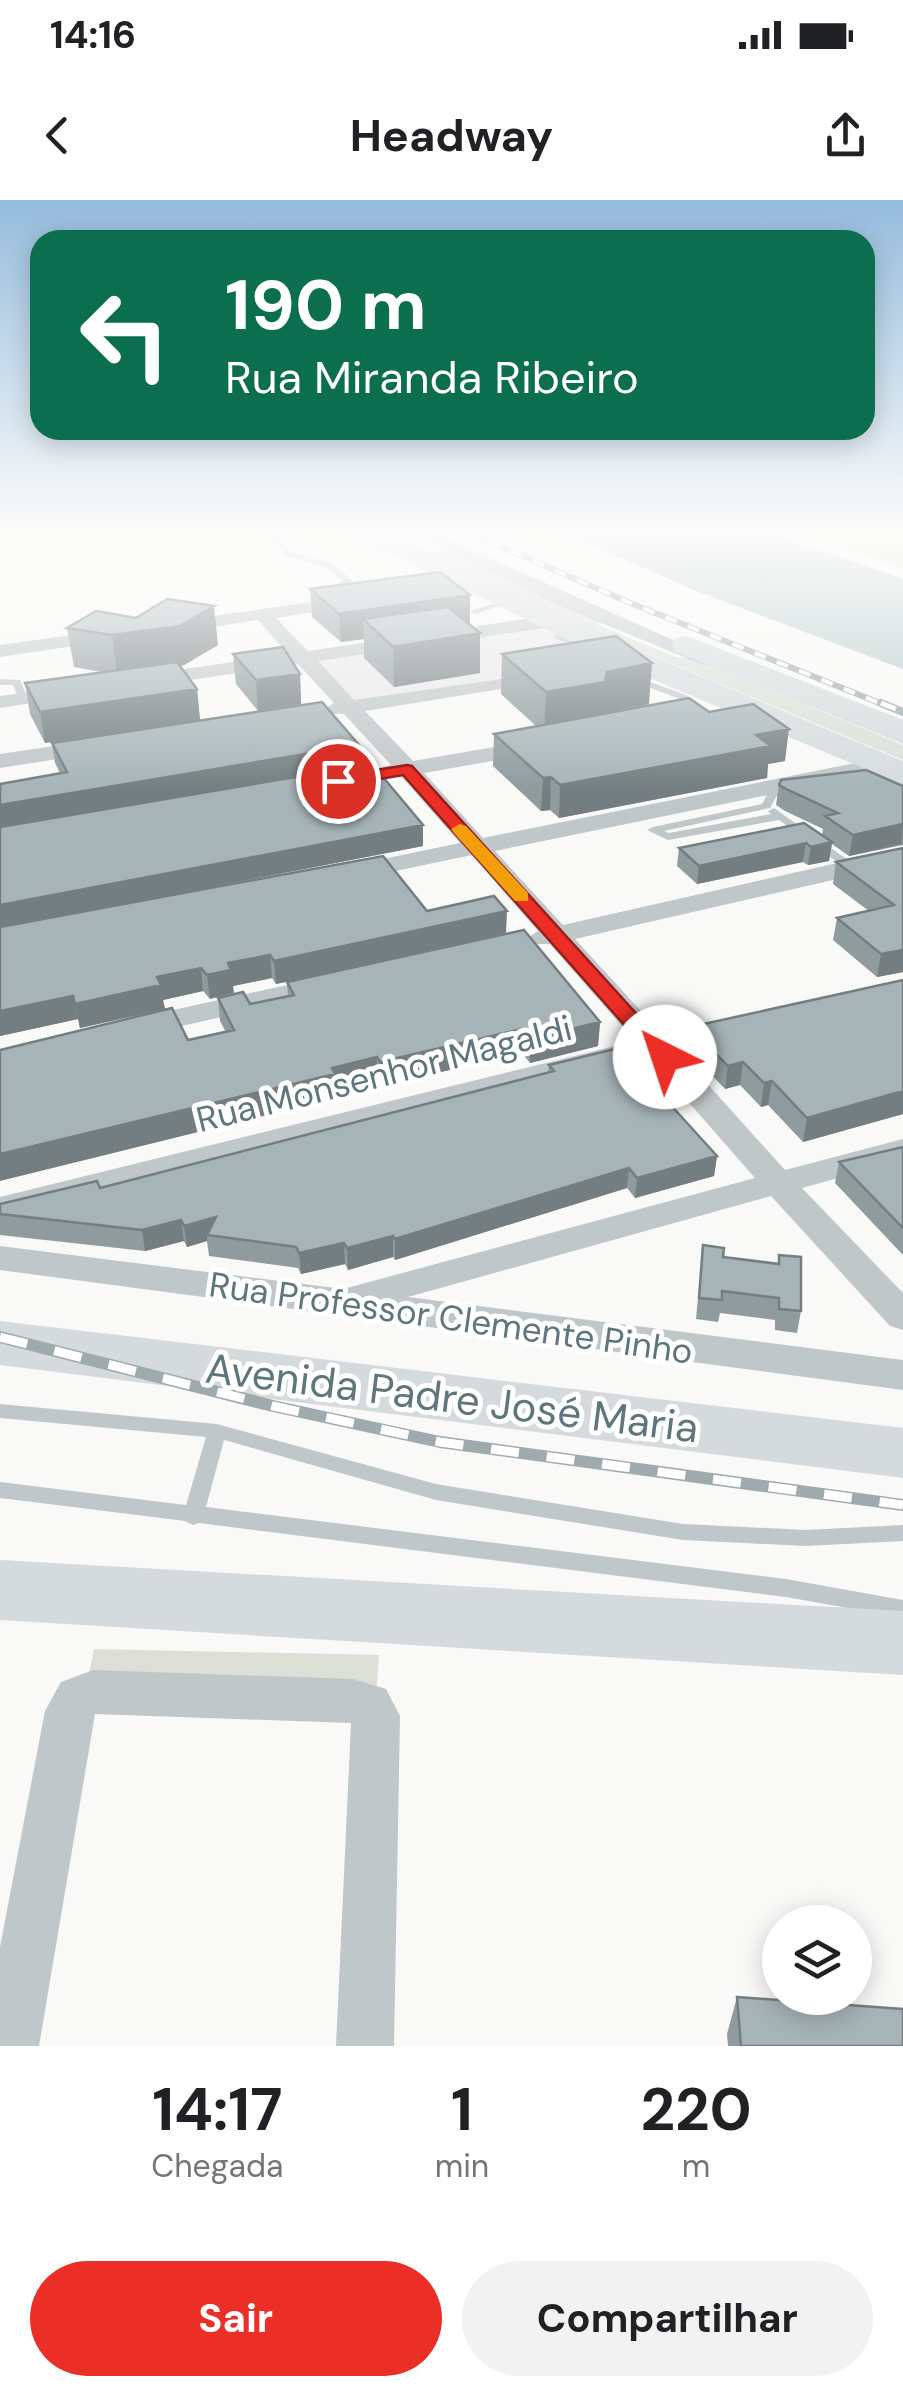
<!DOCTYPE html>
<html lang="pt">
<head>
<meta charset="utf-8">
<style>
	body { margin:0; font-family:"DM Sans",sans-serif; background:#f2f2f2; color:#202124; height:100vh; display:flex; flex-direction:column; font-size:38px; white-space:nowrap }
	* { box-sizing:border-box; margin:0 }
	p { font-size:32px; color:#757577 }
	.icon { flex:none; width:55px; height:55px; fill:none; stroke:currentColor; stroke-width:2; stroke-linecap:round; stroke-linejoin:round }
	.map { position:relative; height:1846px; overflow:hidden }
	.details { display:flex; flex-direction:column; background:#fff; flex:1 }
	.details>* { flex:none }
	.top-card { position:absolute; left:30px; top:30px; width:845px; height:210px; border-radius:30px; box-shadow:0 5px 25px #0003; background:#0b6e4f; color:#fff; overflow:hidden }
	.controls { position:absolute; left:762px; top:1705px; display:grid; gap:20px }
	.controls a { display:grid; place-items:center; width:110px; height:110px; border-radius:50%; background:#fff; box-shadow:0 5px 25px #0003; font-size:50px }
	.pin { position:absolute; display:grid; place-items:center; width:85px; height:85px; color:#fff; margin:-42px; border:5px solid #fff; border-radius:50%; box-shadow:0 2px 10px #0007 }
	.me { position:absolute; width:110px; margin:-55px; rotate:319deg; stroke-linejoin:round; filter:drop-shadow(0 0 8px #0008) }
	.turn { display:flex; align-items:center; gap:35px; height:210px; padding:0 30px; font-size:45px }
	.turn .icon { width:130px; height:130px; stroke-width:2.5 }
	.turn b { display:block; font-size:70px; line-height:85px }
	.eta { display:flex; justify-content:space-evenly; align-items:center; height:170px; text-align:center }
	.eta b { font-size:60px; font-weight:700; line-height:70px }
	.action { display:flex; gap:20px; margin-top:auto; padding:20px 30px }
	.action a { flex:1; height:115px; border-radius:60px; background:#eb2e26; color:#fff; font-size:40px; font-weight:700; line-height:115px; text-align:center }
	.action a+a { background:#f2f2f2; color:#202124 }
	.status { display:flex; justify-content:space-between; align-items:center; height:70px; padding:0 50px; background:#fff; direction:ltr }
	.status svg { height:28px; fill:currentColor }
	header { display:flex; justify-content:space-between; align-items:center; height:130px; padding:0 30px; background:#fff; font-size:45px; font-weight:700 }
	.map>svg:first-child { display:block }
	.built { fill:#e7e9e8 }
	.green { fill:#dbdfd6 }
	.water { fill:#b8c9ca }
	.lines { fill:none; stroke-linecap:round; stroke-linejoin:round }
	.service { fill:#c0c7c9; fill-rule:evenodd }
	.minor { fill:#c0c7c9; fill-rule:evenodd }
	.primary { fill:#d5dbdd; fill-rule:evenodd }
	.trunk { fill:#d5dbdd; fill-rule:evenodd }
	.rail-far2-casing { stroke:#9faaae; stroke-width:6 }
	.rail-far1-casing { stroke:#9faaae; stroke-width:8 }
	.rail-casing { stroke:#9faaae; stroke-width:12 }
	.rail-far2 { stroke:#fff; stroke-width:4; stroke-dasharray:12; stroke-linecap:butt }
	.rail-far1 { stroke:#fff; stroke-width:5; stroke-dasharray:16; stroke-linecap:butt }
	.rail { stroke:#fff; stroke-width:9; stroke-dasharray:28; stroke-linecap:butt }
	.wall { fill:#8f9b9d }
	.shaded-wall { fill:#747e80 }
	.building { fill:#a6b4b7; stroke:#747e80; stroke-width:2.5 }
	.route { fill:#eb2e26; stroke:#991e19; stroke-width:2.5 }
	.slow { fill:#f59e0b }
	.labels { text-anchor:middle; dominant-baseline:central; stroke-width:10; stroke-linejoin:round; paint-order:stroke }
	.street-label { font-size:35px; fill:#5e767d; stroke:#fff }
	.near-street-label { font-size:42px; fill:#5e767d; stroke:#fff }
</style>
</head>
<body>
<div class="status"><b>14:16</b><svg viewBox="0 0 49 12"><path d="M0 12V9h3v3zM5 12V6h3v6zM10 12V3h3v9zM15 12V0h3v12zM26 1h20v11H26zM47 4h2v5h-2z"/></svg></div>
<header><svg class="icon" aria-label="back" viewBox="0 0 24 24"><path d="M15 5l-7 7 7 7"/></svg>Headway<svg class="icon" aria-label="share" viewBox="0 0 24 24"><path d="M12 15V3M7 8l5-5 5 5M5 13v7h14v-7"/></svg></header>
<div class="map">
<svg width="903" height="1846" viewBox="0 0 903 1846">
	<rect width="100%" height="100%" fill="#f9f9f7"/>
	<path class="built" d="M557 425 639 462 350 507 300 458Z"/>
	<path class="green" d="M798 332H903V368Z
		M447 350 599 419 598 425 676 457 692 458 903 545V560L563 418 430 354Z
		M94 1449 379 1455 376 1494 86 1489Z"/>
	<path class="water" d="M562 332H765L903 379V469L694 390Z"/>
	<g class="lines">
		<path class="service" d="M266 332H274L292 352 333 364 353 381 334 392H328V388L343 381 327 368 286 356Z
			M506 400 513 402 474 414 470 411Z
			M564 426 571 428 564 436 592 445V449L555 439V435Z
			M643 472 651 474 648 481 688 496 686 505 666 510V506L680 499 640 484Z
			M0 479 20 480 28 499 26 501H20L13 485H0Z
			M798 587 803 590 802 592 776 597 770 608 664 631 669 633 771 614 768 611 774 608 855 665V669H847L779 620 668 640 647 630 653 627 762 604 768 593Z
			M0 1204 217 1224 436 1284 683 1324 806 1330 903 1325V1341L806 1346 683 1340 436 1300 224 1240 206 1307 786 1379 903 1400V1418L786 1397 199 1323 193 1325 185 1321 0 1298V1282L186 1305 206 1237 0 1218Z"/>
		<path class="minor" d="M409 332H431L720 461 717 465H703L553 403Z
			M352 396 358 397V405L276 418 308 451 552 415 561 421 552 427 318 461 354 500 551 472V480L544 482 365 511 413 561 535 540 543 542 546 547 543 552 424 573 483 638 880 558 891 565 880 572 495 651 563 725 903 648V664L575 739 662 834 729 818 740 821 744 827 740 833 676 849 785 970 903 939V960L802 988 903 1093V1130L890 1126 771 996 408 1097 903 1160V1190L0 1070V1046L343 1089 755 978 648 856 0 1019V997L635 841 550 744H532L528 738 538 731 472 655 348 681 339 678 335 673 339 668 460 643 402 577H383L380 572 383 567 391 565 344 514H328L325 509 334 503 298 464 143 487 133 481 143 475 288 454 258 420 173 433 164 427 166 423Z
			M114 429 121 431V439L0 457V445Z
			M70 486 80 492 77 496 0 508V496Z
			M94 540 102 542 105 547 102 552 0 568V554Z
			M328 776 338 779 342 785 338 791 137 836 126 833 122 827 126 821 137 818Z
			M93 1470 353 1479 386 1489 400 1516 394 1846H336L351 1523 95 1514 39 1846H0V1747L45 1511 61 1482Z"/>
		<path class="primary" d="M0 1121 903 1228V1278L0 1165Z
			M0 1360 903 1411V1475L0 1420Z"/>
		<path class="trunk" d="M354 332H389L650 455 903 561V585L628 469 358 338Z
			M687 436 903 520V544L676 452 671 445 676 438Z"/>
		<g class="rail-far2-casing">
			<path id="rail-far2" d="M467 332 628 402 887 506"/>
		</g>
		<g class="rail-far1-casing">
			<path id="rail-far1" d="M881 503 903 512"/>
		</g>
		<g class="rail-casing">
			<path id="rail" d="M0 1137 273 1206 440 1242 903 1305"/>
		</g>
		<use href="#rail-far2" class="rail-far2"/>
		<use href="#rail-far1" class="rail-far1"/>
		<use href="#rail" class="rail"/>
	</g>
	<path class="wall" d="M310 389 470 395V423L468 424 480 473 394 487 364 458V439L341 442 312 417Z
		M67 428 218 445 184 465 180 466 197 489 200 520 45 543 30 514 25 483 102 472 74 467Z
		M233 454 300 474 301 504 258 511 236 484Z
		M502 454 649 504 604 514 709 512 785 561 768 564 767 578 559 618 550 610 541 611 493 566 494 534 536 526 501 494Z
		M52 543 359 545 360 565 130 605 423 625V646L139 701 427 711 506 733 276 784 272 778 233 786 210 799 203 791 163 800 165 809 80 828 78 819 0 836V584L60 573 55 563Z
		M779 585 903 586V645L849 656 832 644 829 661 808 665 803 662 697 684 677 666 679 648 822 635 823 629 785 611 776 605Z
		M903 648V772L877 777 833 740 837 718 869 711 833 684 836 662Z
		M903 780V914L803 942 768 905 761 907 740 885 725 889 688 850 690 827Z
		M287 782 600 822 598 846 530 863 522 853 381 886 378 881 336 892V898L188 840 226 832 220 821 218 798 250 804 288 796Z
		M549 865 717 956 714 976 635 998 627 988 395 1060 393 1057 348 1070 345 1064 301 1074 298 1068 209 1056 207 1041 187 1047 184 1041 145 1051 0 1035V1004L100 988 548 872Z
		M903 947V1055L835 983 839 962Z
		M703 1045 723 1057 778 1063 779 1055 801 1111 797 1133 775 1130V1120L720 1113 718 1122 696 1119Z
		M737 1797 903 1846H728L727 1834Z"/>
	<path class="shaded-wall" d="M470 395V423L382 436 363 419 364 439 341 442 339 414Z
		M214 406 218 445 184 465 117 475 112 435Z
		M480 433V473L394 487 393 447Z
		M652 463 649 504 604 513 544 534 546 492 607 472Z
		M300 474 301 504 258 511 256 480Z
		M197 489 200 520 45 543 40 512Z
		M789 529 785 561 768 564 767 578 559 618 560 585 756 535Z
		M359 545 360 565 0 627V605Z
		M551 577 550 610 541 611 543 578Z
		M903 624 902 644 849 656 853 635Z
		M423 625V646L0 728V705Z
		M832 642 829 661 808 665 811 647Z
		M806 643 803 662 697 684 699 666Z
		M507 711 506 733 276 784 274 761Z
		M903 750V772L877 777 881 754Z
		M270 755 272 778 233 786 234 793 210 799 207 775 228 763Z
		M201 768 203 791 163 800 165 809 80 828 75 804 157 777Z
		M73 796 78 819 0 836V811Z
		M600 822 598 846 530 863V839Z
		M522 829V853L381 886 380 862Z
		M377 857 378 881 336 892V898L0 981V954Z
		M743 862 740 885 725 889 728 866Z
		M772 881 768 905 761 907 764 883Z
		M903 891V914L803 942 807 918Z
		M717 956 714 976 635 998 637 978Z
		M629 968 627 988 395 1060V1039Z
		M216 1017 207 1035V1041L187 1047 184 1026Z
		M181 1020 184 1041 145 1051 142 1030Z
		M393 1036V1057L348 1070 347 1048Z
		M344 1043 345 1064 301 1074 299 1053Z"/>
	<path class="building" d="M440 372 470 395 339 414 310 389Z
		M167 399 214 406 180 426 112 435 67 428 96 411 136 418Z
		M448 407 480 433 393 447 363 419Z
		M616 436 652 463 607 472 605 482 546 492 502 454Z
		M283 447 300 474 256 480 233 454Z
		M177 462 197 489 40 512 25 483Z
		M689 498 709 512 753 504 789 529 756 535 771 546 560 585 551 577 543 578 494 534Z
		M322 502 359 545 0 605V584L67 572 52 543Z
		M372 564 423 625 0 705V627Z
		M866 570 903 586V624L853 635 825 616 838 613 788 590 779 585 781 580Z
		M804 623 832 642 811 647 806 643 699 666 679 648Z
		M903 648V750L881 754 837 718 894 705 836 662Z
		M383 656 427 711 494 696 507 711 274 761 270 755 228 763 231 770 207 775 201 768 157 777 161 785 75 804 73 796 0 811V727Z
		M524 730 600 822 530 839 522 829 380 862 377 857 332 868 335 874 0 954V850L172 808 188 840 234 830 218 798 243 792 250 804 294 795 287 782Z
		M903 780V891L807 918 772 881 764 883 743 862 728 866 690 827Z
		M619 848 717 956 637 978 629 968 395 1039 393 1036 347 1048 344 1043 299 1053 296 1047 207 1035 216 1017 184 1026 181 1020 142 1030 0 1014V1004L97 981 100 988 554 871 549 865Z
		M903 947V1028L839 962Z
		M703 1045 724 1048 723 1057 779 1064V1055L801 1057V1111L779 1109V1098L722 1091V1100L699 1098Z
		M737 1797 903 1809V1846H741Z"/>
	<linearGradient id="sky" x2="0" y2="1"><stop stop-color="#95bcdc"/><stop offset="0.56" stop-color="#fcfcfb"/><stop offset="1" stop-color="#fcfcfb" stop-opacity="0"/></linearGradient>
	<rect width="903" height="591" fill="url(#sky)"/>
	<path class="route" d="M407 565 412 566 672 853 675 857 672 862H657L403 575 338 586 330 581 338 576Z"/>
	<path class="slow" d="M460 624 466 626 528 693V701H515L454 633 451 629Z"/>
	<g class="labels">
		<g class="street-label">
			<text transform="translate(384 874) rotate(-14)">Rua Monsenhor Magaldi</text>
			<text transform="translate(451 1118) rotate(8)">Rua Professor Clemente Pinho</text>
		</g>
		<g class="near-street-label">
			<text transform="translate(452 1198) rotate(7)">Avenida Padre José Maria</text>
		</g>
	</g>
</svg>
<div class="controls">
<a><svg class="icon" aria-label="layers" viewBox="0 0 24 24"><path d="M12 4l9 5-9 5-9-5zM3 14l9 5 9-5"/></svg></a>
</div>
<div class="pin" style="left:338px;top:581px;background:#d93025"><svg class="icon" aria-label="arrive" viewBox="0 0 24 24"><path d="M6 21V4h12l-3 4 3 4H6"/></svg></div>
<svg class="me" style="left:665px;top:857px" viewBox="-20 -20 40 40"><circle r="19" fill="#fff"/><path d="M0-13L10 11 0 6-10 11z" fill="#eb2e26"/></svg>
<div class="top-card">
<div class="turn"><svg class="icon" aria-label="left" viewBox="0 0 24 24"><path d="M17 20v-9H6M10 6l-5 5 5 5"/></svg><div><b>190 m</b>Rua Miranda Ribeiro</div></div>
</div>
</div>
<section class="details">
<div class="eta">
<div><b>14:17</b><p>Chegada</p></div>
<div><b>1</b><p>min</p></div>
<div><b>220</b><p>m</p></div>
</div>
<div class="action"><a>Sair</a><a>Compartilhar</a></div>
</section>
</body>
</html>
